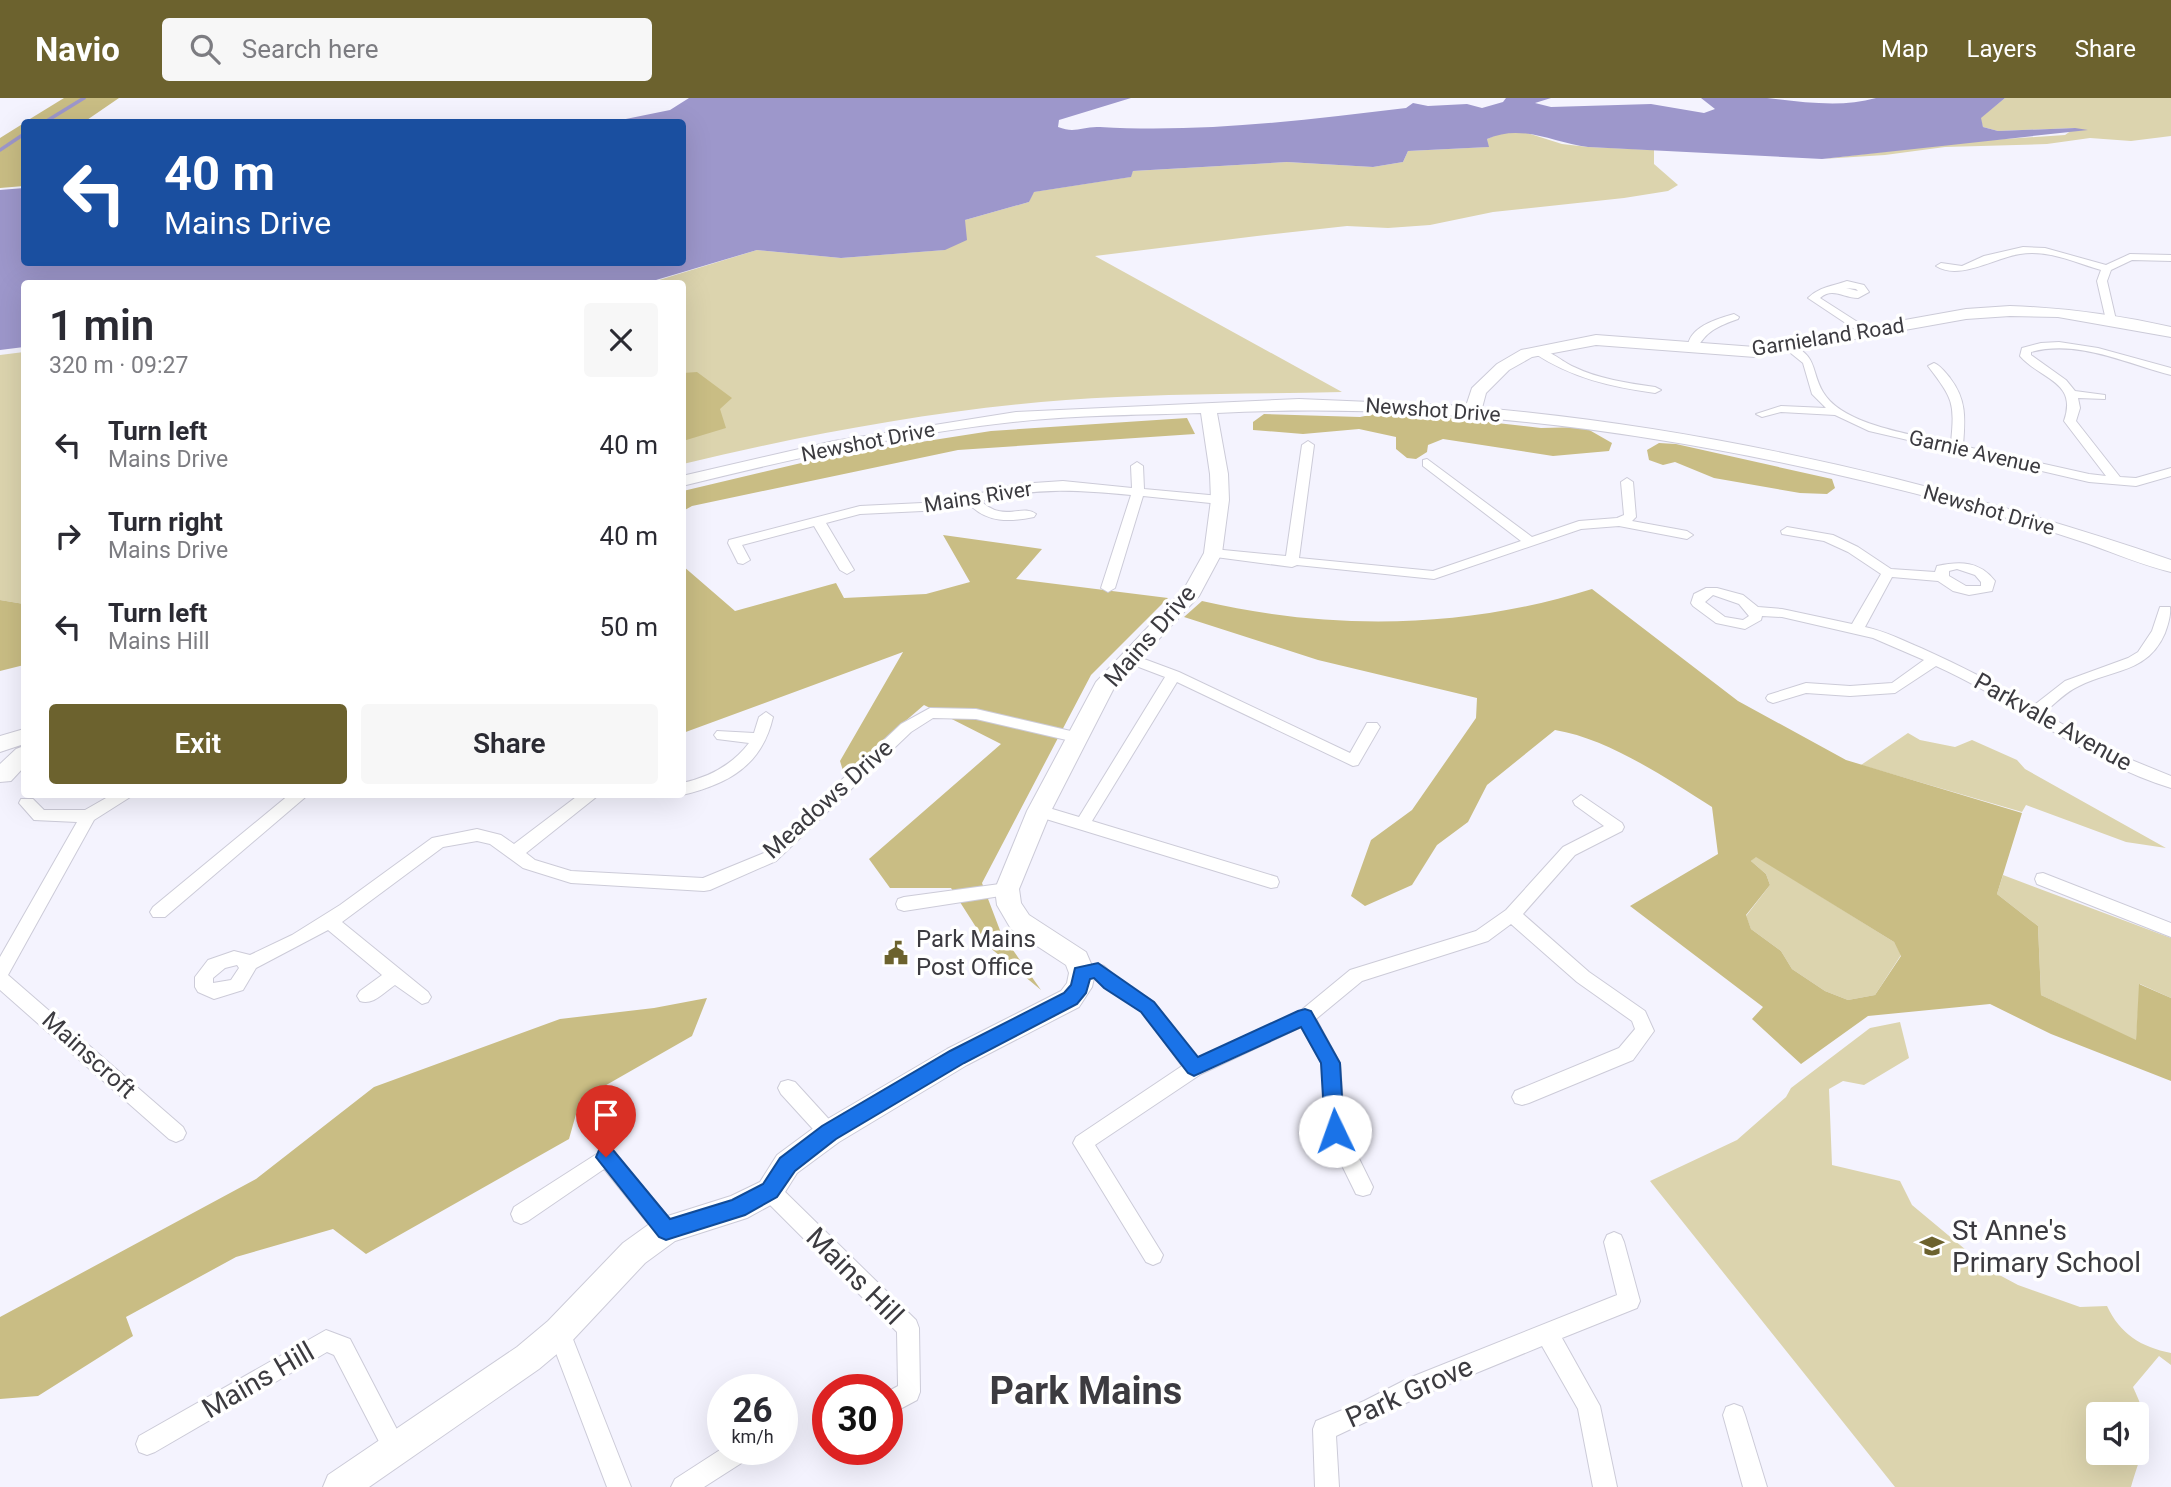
<!DOCTYPE html>
<html lang="en">
<head>
<meta charset="utf-8">
<style>
	body { margin:0; font-family:Roboto,sans-serif; background:#f7f7f7; color:#2b2b33; height:100vh; display:flex; flex-direction:column; font-size:26px; white-space:nowrap }
	* { box-sizing:border-box; margin:0 }
	p { font-size:23px; color:#7c7c81 }
	.icon { flex:none; width:38px; height:38px; fill:none; stroke:currentColor; stroke-width:2; stroke-linecap:round; stroke-linejoin:round }
	.map { position:relative; flex:1; overflow:hidden }
	.drawer { position:absolute; left:21px; top:182px; width:665px; height:518px; display:flex; flex-direction:column; background:#fff; border-radius:7px; box-shadow:0 7px 28px #0002 }
	.drawer>* { flex:none }
	.guide { position:absolute; left:21px; top:21px; width:665px; height:147px; border-radius:7px; box-shadow:0 7px 28px #0002; background:#1a4fa0; color:#fff; overflow:hidden }
	.buttons { position:absolute; left:2086px; top:1304px; display:grid; gap:14px }
	.buttons a { display:grid; place-items:center; width:63px; height:63px; border-radius:7px; background:#fff; box-shadow:0 7px 28px #0002; font-size:35px }
	.speed { position:absolute; left:707px; top:1276px; display:flex; gap:14px; font-size:35px; font-weight:700; text-align:center }
	.speed>* { display:grid; place-content:center; width:91px; height:91px; border-radius:50%; background:#fff; box-shadow:0 7px 28px #0002; line-height:1 }
	.speed small { font-size:18px; font-weight:400 }
	.speed .limit { border:10px solid #d22; background:#fff; color:#111 }
	.pin { position:absolute; display:grid; place-items:center; width:60px; height:60px; color:#fff; margin:-72px -30px; border-radius:50% 50% 50% 0; rotate:-45deg; box-shadow:0 0 7px #0007 }
	.pin .icon { rotate:45deg }
	.me { position:absolute; width:77px; margin:-38px; rotate:357deg; stroke-linejoin:round; filter:drop-shadow(0 0 5px #0008) }
	.turn { display:flex; align-items:center; gap:24px; height:147px; padding:0 28px; font-size:32px }
	.turn .icon { width:91px; height:91px; stroke-width:2.5 }
	.turn b { display:block; font-size:49px; line-height:60px }
	.round { display:grid; place-items:center; flex:none; width:74px; height:74px; border-radius:7px; background:#f7f7f7 }
	.summary { display:flex; align-items:center; justify-content:space-between; height:119px; padding:0 28px }
	h1 { font-size:42px; font-weight:600; line-height:52px }
	.button { display:flex; gap:14px; margin-top:auto; padding:14px 28px }
	.button a { flex:1; height:80px; border-radius:7px; background:#6c622e; color:#fff; font-size:28px; font-weight:600; line-height:80px; text-align:center }
	.button a+a { background:#f7f7f7; color:#2b2b33 }
	ul { padding:0; list-style:none }
	li { display:flex; align-items:center; gap:21px; height:91px; padding:0 28px }
	li div { flex:1 }
	li b { display:block; font-size:26px }
	li em { font-style:normal }
	header { display:flex; align-items:center; gap:42px; box-sizing:border-box; height:98px; padding:0 35px; background:#6c622e; color:#fff }
	header strong { font-size:33px }
	nav { display:flex; gap:38px; margin-inline-start:auto; font-size:24px }
	.search { width:490px; height:63px; background:#f7f7f7; display:flex; align-items:center; gap:18px; box-sizing:border-box; padding:0 24px; border-radius:7px; color:#7c7c81; font-size:26px }
	.map>svg:first-child { display:block }
	.green { fill:#dcd4ae; fill-rule:evenodd }
	.forest { fill:#c9bd84; fill-rule:evenodd }
	.water { fill:#9d97cb }
	.lines { fill:none; stroke-linecap:round; stroke-linejoin:round }
	.stream { stroke:#9d97cb; stroke-width:3.5 }
	.street-casing { stroke:#cccbd8; stroke-width:2 }
	.secondary-casing { stroke:#cccbd8; stroke-width:2 }
	.street { fill:#fff; fill-rule:evenodd }
	.secondary { fill:#fff; fill-rule:evenodd }
	.route { fill:#1a73e8; stroke:#114b97; stroke-width:2 }
	.labels { text-anchor:middle; dominant-baseline:central; stroke-width:7; stroke-linejoin:round; paint-order:stroke }
	.far-street-label { font-size:21px; fill:#3c3b40; stroke:#fff }
	.street-label { font-size:24px; fill:#3c3b40; stroke:#fff }
	.poi-label { font-size:24px; fill:#3c3b40; stroke:#fff; text-anchor:start }
	.near-poi-label { font-size:28px; fill:#3c3b40; stroke:#fff; text-anchor:start }
	.near-street-label { font-size:28px; fill:#3c3b40; stroke:#fff }
	.near-district-label { font-size:38px; font-weight:bold; fill:#3c3b40; stroke:#fff }
</style>
</head>
<body>
<header>
<strong>Navio</strong>
<div class="search"><svg class="icon" aria-label="search" viewBox="0 0 24 24"><circle cx="10" cy="10" r="6"/><path d="M15 15l6 6"/></svg>Search here</div>
<nav><a>Map</a><a>Layers</a><a>Share</a></nav>
</header>
<div class="map">
<svg width="2171" height="1389" viewBox="0 0 2171 1389">
	<rect width="100%" height="100%" fill="#f4f3fe"/>
	<path class="green" d="M2005 0H2171V38L2131 43 2090 40 2047 46 1945 49 1885 57 1822 61 1974 43 2065 37 2075 30 1998 33 1983 29 1980 20Z
		M1503 34H1524L1562 46 1588 49 1654 52V66L1678 87 1668 93 1624 100 1493 114 1430 127 1388 130 1347 128 1257 138 1095 158 1342 294C1251 296 1157 295 1066 302 937 312 808 336 683 366L682 186H646L757 152 841 160 944 152 965 122 1029 104 1033 94 1130 79 1133 73 1287 64 1373 69 1403 64 1408 53 1488 49 1487 41Z
		M24 254V506L0 502V257Z
		M1908 635 1920 642 1955 649 1972 642 2017 662 2025 671 2166 750 2126 744 2026 707 2022 714 1861 667Z
		M1756 758 1894 844 1901 857 1875 897 1848 902 1825 893 1792 871 1781 853 1751 831 1746 818 1770 787 1766 776 1751 763Z
		M2003 777 2171 840V900L2140 886 2136 943 2041 897 2038 828 1997 796Z
		M1900 924 1909 960 1864 987 1843 983 1829 991 1832 1067 1900 1083 1912 1107 1990 1172 2018 1187 2080 1209 2107 1208C2120 1236 2141 1249 2171 1255V1267L2159 1258 2133 1289C2154 1333 2144 1345 2131 1389H1895L1650 1083 1737 1042 1786 999 1791 990 1870 930ZM2137 1316V1354H2098V1316Z"/>
	<path class="forest" d="M64 0H119L84 24H25Z
		M24 25V88L0 90V40Z
		M697 274 732 300 720 311 726 330 683 343V275Z
		M1390 313 1541 330 1584 329 1612 345 1609 353 1553 358 1443 341 1428 347 1427 354 1416 361 1407 360 1396 351V339L1359 331 1303 336 1253 332V324L1264 316 1360 319Z
		M1187 320 1195 336 958 352 692 408 683 413V393L831 358 991 333Z
		M1659 345 1676 346 1832 381 1835 390 1827 396 1800 395 1714 380 1675 364 1663 367 1649 362 1647 352Z
		M943 437 1042 451 1016 481 1168 500 1091 577 982 785 1001 835 1041 892 988 848 951 790H890L869 761 1001 646 924 607 844 676 840 663 903 554 683 635V468L735 513 836 485 844 500 926 496 970 484Z
		M1592 491 1738 603 1846 662 2022 715 1997 796 2038 828 2041 897 2136 942 2139 886 2171 900V983L2051 936 1990 906 1868 918 1801 966 1752 921 1763 909 1630 808 1718 756 1712 709C1666 680 1609 641 1555 632L1487 687 1468 724 1437 747 1412 787 1365 808 1351 798 1371 742 1412 712 1476 620 1477 600 1318 562 1184 519 1202 503C1331 533 1466 531 1592 491ZM1756 759 1894 844 1901 858 1875 897 1848 902 1825 893 1792 871 1781 853 1751 831 1746 817 1770 787 1766 776 1751 763Z
		M0 502 24 506V567L0 573Z
		M707 900 692 938 580 1002 569 1041 366 1156 333 1131 236 1159 126 1219 133 1238 38 1298 0 1301V1219L256 1081 374 989 560 921 654 910Z"/>
	<path class="water" d="M689 0H1131L1059 22 1058 29C1076 36 1082 28 1100 29 1203 35 1305 22 1406 10L1413 5 1428 8 1467 6 1482 10 1503 4 1506 0H1551L1535 5 1551 9 1651 6 1704 15 1715 11 1701 0C1723 0 1746 0 1767 0 1803 4 1841 10 1876 0H2005L1981 20 1983 29 1998 33 2075 30 2088 32 1822 61 1588 49C1553 45 1522 25 1487 41L1489 49 1408 53 1403 64 1373 69 1287 64 1133 73 1131 79 1034 94 1029 104 965 122 967 142 945 152 841 160 757 152 646 185 24 186V249L0 252V92L24 90V164H682V24H611L670 12Z"/>
	<g class="lines">
		<path class="stream" d="M45 24 84 0
			M0 52 24 36"/>
		<g class="street-casing">
			<path id="street" d="M2023 149 2045 150 2106 167 2130 156 2171 157V163L2132 162 2111 172 2107 183 2116 222 2111 225 2106 222 2097 183 2101 172C2076 165 2047 151 2020 156 1994 160 1959 183 1936 168L1941 165 1962 168 1984 158Z
				M1847 183 1864 187 1869 194 1858 200C1843 200 1833 189 1820 200L1870 232V236H1862L1808 200C1819 189 1833 188 1847 183ZM1846 190 1856 191 1858 193Z
				M1734 216 1739 219 1738 221C1718 228 1706 233 1696 252H1688C1686 230 1716 221 1734 216Z
				M2059 244 2098 250 2171 270V277C2127 266 2078 241 2031 254V257L2066 282 2075 293 2105 297V301L2078 300 2080 310 2076 323 2120 379 2136 380 2171 370V378L2136 388 2089 384 1869 333 1835 317 1781 314 1762 319 1756 316 1781 308 1826 310 1812 296 1803 265 1782 248 1787 245C1819 257 1810 272 1823 294 1843 328 1916 337 1951 345 1955 304 1953 301 1928 268L1934 265C1941 268 1945 274 1950 280 1967 302 1965 321 1963 348L2089 376 2106 378 2064 323C2078 283 2041 282 2020 258L2022 250 2041 245Z
				M1534 251C1547 249 1562 264 1574 269 1599 281 1627 285 1655 289L1661 292 1655 295C1611 289 1572 280 1534 255Z
				M1308 343 1314 347 1299 460 1433 473 1521 443 1423 368V362L1427 361 1532 439 1579 423 1617 420 1624 417 1621 384 1627 380 1633 384 1636 419 1632 423 1687 433 1693 437 1687 441 1619 428 1581 431 1434 481 1297 467 1292 469 1208 458 1206 455 1213 451 1286 458 1302 347Z
				M1137 364 1143 368 1144 391 1220 398 1226 402 1220 406 1143 398 1115 490 1108 494 1101 490 1131 397C1073 392 1039 389 981 403 1004 425 1022 405 1036 416L1034 419C1010 424 987 425 969 406L943 412 860 416 826 425 854 472 847 476 840 472 814 428 742 447 750 462 743 466 738 465 728 445 729 442 860 408 943 404 1019 386 1063 383 1132 390 1131 368Z
				M1787 429 1833 437 1858 449 1891 471 1935 474 1937 468C1960 463 1980 463 1995 483L1992 493 1969 497 1953 493 1938 483 1892 479 1865 529C1885 533 1902 542 1921 550 1961 568 1995 585 2033 608L2065 583 2128 560 2138 554 2152 533 2160 509H2170C2171 517 2168 527 2165 535 2148 575 2113 571 2079 588 2066 594 2055 605 2044 615L2102 650 2171 678V690C2085 664 2017 604 1936 568L1895 595 1850 598 1806 595 1773 605 1768 603 1766 600 1768 597 1806 585 1850 588 1892 585 1924 562 1873 540 1782 519 1762 518 1761 522 1745 531 1716 525 1693 508 1691 505 1694 496 1706 490H1717L1743 497 1758 509 1782 511 1852 526 1881 476 1848 454 1824 443 1782 436 1781 433ZM1957 471 1975 477 1981 484V488H1966L1949 478V473ZM1713 497 1739 506 1749 518 1743 522 1725 519 1705 504Z
				M1128 555 1179 574 1350 655 1367 625H1377L1380 629 1358 667 1353 668 1177 584 1092 723 1277 779 1279 784 1277 789 1271 790 1033 717 1031 713 1033 709 1039 707 1079 719 1165 579 1123 563 1121 560 1123 557Z
				M930 610 976 611 1075 634 1083 639 1075 644 976 621 933 620 911 634 776 763 710 792 704 793 571 785 523 770 490 746 477 743 443 749 342 824 428 894 431 899 428 904 422 906 395 887C384 894 373 908 360 903L357 898 360 893 382 877 328 832 256 870 243 892 214 901 198 894 195 889V879L208 862 234 853 250 857 292 837 340 807 432 740 477 731 501 737 514 746 580 696H600L526 755 535 762 571 773 703 780 764 755 901 626ZM237 867 239 870 231 882 213 885V880L225 870Z
				M766 614 773 619C762 667 729 686 682 697V685C710 679 732 667 749 645L717 641 714 637 717 633 754 635 759 619Z
				M113 696H135L94 722 8 877 183 1029 186 1035 183 1041 176 1044 169 1041 0 892V859L77 724 34 722 19 705 21 701H33L44 712H85Z
				M290 696H309L165 819H153L150 814 153 809Z
				M1581 697 1622 725 1624 729 1622 733 1575 757 1523 816 1589 874 1645 913 1654 933 1633 962 1529 1005 1522 1007 1515 1005 1512 999 1515 993 1619 950 1635 931 1632 923 1577 884 1511 826 1488 843 1362 883 1316 921 1340 965 1345 1032 1373 1089 1370 1096 1363 1098 1356 1096 1325 1033 1322 966 1301 929 1201 976 1095 1047 1163 1157 1160 1164 1153 1167 1146 1164 1073 1045 1076 1039 1182 968 1142 914 1094 881 1076 880 1073 875 1076 870 1098 866 1104 868 1117 880 1154 904 1197 960 1299 914 1350 872 1476 833 1506 812 1563 749 1604 728 1575 707 1573 703Z
				M2043 775 2171 825V839L2037 786 2035 781 2037 776Z
				M1007 785 1013 786 1015 791 1013 796 1007 797 904 813 898 811 896 806 898 801 904 799Z
				M788 982 795 984 836 1029 839 1035 836 1041 829 1044 822 1041 781 996 778 990 781 984Z
				M606 1050 613 1053 673 1125 676 1132 673 1139 666 1142 659 1139 604 1071 528 1123 521 1126 514 1123 511 1116 514 1109Z
				M770 1084 777 1086 916 1222 919 1230 920 1294 917 1302 887 1318V1294L898 1288 897 1234 763 1100 760 1093 763 1086Z
				M1614 1134 1621 1137 1624 1144 1640 1203 1637 1210 1562 1240 1600 1308 1617 1389H1593L1578 1311 1542 1248 1425 1296 1336 1338 1339 1389H1315L1313 1331 1316 1323 1364 1303 1409 1280 1617 1197 1604 1144 1607 1137Z
				M559 1223 567 1226 631 1389H607L548 1234 551 1226Z
				M326 1232 350 1241 404 1345 408 1353 404 1361 396 1365 388 1361 334 1257 327 1254 155 1354 147 1357 139 1354 136 1346 139 1338Z
				M1734 1306 1742 1309 1745 1317 1767 1389H1743L1723 1317 1726 1309Z
				M723 1350 755 1351 751 1359 704 1389H671L675 1381Z"/>
		</g>
		<g class="secondary-casing">
			<path id="secondary" d="M2010 208C2065 210 2117 217 2171 229V239L2058 219 2010 218 1966 221 1755 259 1596 247 1532 259 1509 272 1486 295 1482 310C1718 331 1947 386 2171 462V474C2142 467 2114 455 2086 445 2044 431 2002 418 1959 407 1717 342 1468 302 1217 315L1228 376 1229 402 1222 455 1199 498 1115 588 1051 713 1019 791 1021 805 1029 817 1086 854 1095 875 1092 889 1079 909 967 967 839 1044 797 1075 780 1102 747 1120 675 1143 645 1165 570 1245 539 1271 369 1389H323L328 1377 517 1249 548 1223 623 1145 655 1122 731 1098 760 1084 777 1057 819 1026 947 951 1061 893 1067 885 1069 875 1066 867 1011 831 997 807 995 791 1027 713 1096 584 1184 491 1204 455 1211 402 1210 376 1201 315C1138 317 1075 317 1013 324 902 336 791 361 682 388V378L834 343 1016 314 1299 301 1466 308 1472 290 1497 266 1521 252 1596 237 1755 249 1966 211Z
				M24 631V646L0 654V638Z
				M24 648V669L11 683 0 684V666L16 651Z"/>
		</g>
		<use href="#street" class="street"/>
		<use href="#secondary" class="secondary"/>
	</g>
	<path class="route" d="M1098 865 1154 904 1198 959 1298 913 1305 911 1311 913 1340 965 1344 1033 1342 1040 1335 1042 1328 1040 1325 1033 1321 965 1301 929 1194 978 1188 975 1141 914 1104 890 1094 880 1090 881 1086 895 1077 906 964 965 836 1041 795 1073 777 1099 745 1117 666 1142 659 1139 596 1059 599 1052 606 1050 613 1052 670 1121 732 1102 763 1086 780 1060 822 1028 950 953 1064 895 1071 887 1075 870Z"/>
	<defs>
		<g id="civic-bare" transform="scale(1.89)"><path d="M-.6-6.5H3V-4.5H.6V-3L4-1V1h2V6H-6V1h2V-1L-.6-3ZM-1.2 2.5V6h2.4V2.5Z" fill="#6c622e" stroke="#fff" stroke-width="2.5" paint-order="stroke"/></g>
		<g id="school-bare" transform="scale(1.89)"><path d="M0-5L7-2L0 1L-7-2ZM-4 1L0 2.5L4 1V4Q0 6-4 4Z" fill="#6c622e" stroke="#fff" stroke-width="2.5" paint-order="stroke"/></g>
	</defs>
	<g fill-rule="evenodd">
		<use href="#civic-bare" x="896" y="855"/>
		<use href="#school-bare" x="1932" y="1148"/>
	</g>
	<g class="labels">
		<g class="far-street-label">
			<text transform="translate(1828 239) rotate(-9)">Garnieland Road</text>
			<text transform="translate(1433 312) rotate(4)">Newshot Drive</text>
			<text transform="translate(868 344) rotate(-11)">Newshot Drive</text>
			<text transform="translate(1975 354) rotate(13)">Garnie Avenue</text>
			<text transform="translate(978 399) rotate(-9)">Mains River</text>
			<text transform="translate(1989 412) rotate(16)">Newshot Drive</text>
		</g>
		<g class="street-label">
			<text transform="translate(1150 538) rotate(-49)">Mains Drive</text>
			<text transform="translate(2053 624) rotate(29)">Parkvale Avenue</text>
			<text transform="translate(828 701) rotate(-42)">Meadows Drive</text>
			<text transform="translate(89 957) rotate(42)">Mainscroft</text>
		</g>
		<g class="poi-label">
			<text x="916" y="841">Park Mains<tspan x="916" dy="28">Post Office</tspan></text>
		</g>
		<g class="near-poi-label">
			<text x="1952" y="1132">St Anne's<tspan x="1952" dy="32">Primary School</tspan></text>
		</g>
		<g class="near-street-label">
			<text transform="translate(855 1178) rotate(45)">Mains Hill</text>
			<text transform="translate(258 1282) rotate(-30)">Mains Hill</text>
			<text transform="translate(1409 1294) rotate(-24)">Park Grove</text>
		</g>
		<g class="near-district-label">
			<text x="1086" y="1293">Park Mains</text>
		</g>
	</g>
</svg>
<div class="buttons">
<a><svg class="icon" aria-label="sound" viewBox="0 0 24 24"><path d="M4 9h4l5-4v14l-5-4H4zM17 9q2 3 0 6"/></svg></a>
</div>
<div class="speed"><div>26<small>km/h</small></div><div class="limit">30</div></div>
<div class="pin" style="left:606px;top:1059px;background:#d93025"><svg class="icon" aria-label="arrive" viewBox="0 0 24 24"><path d="M6 21V4h12l-3 4 3 4H6"/></svg></div>
<svg class="me" style="left:1335px;top:1033px" viewBox="-20 -20 40 40"><circle r="19" fill="#fff"/><path d="M0-13L10 11 0 6-10 11z" fill="#1a73e8"/></svg>
<div class="guide">
<div class="turn"><svg class="icon" aria-label="left" viewBox="0 0 24 24"><path d="M17 20v-9H6M10 6l-5 5 5 5"/></svg><div><b>40 m</b>Mains Drive</div></div>
</div>
<section class="drawer">
<div class="summary"><div><h1>1 min</h1><p>320 m · 09:27</p></div><a class="round"><svg class="icon" aria-label="close" viewBox="0 0 24 24"><path d="M6 6l12 12M18 6L6 18"/></svg></a></div>
<ul>
<li><svg class="icon" aria-label="left" viewBox="0 0 24 24"><path d="M17 20v-9H6M10 6l-5 5 5 5"/></svg><div><b>Turn left</b><p>Mains Drive</p></div><em>40 m</em></li>
<li><svg class="icon" aria-label="right" viewBox="0 0 24 24"><path d="M7 20v-9h11M14 6l5 5-5 5"/></svg><div><b>Turn right</b><p>Mains Drive</p></div><em>40 m</em></li>
<li><svg class="icon" aria-label="left" viewBox="0 0 24 24"><path d="M17 20v-9H6M10 6l-5 5 5 5"/></svg><div><b>Turn left</b><p>Mains Hill</p></div><em>50 m</em></li>
</ul>
<div class="button"><a>Exit</a><a>Share</a></div>
</section>
</div>
</body>
</html>
